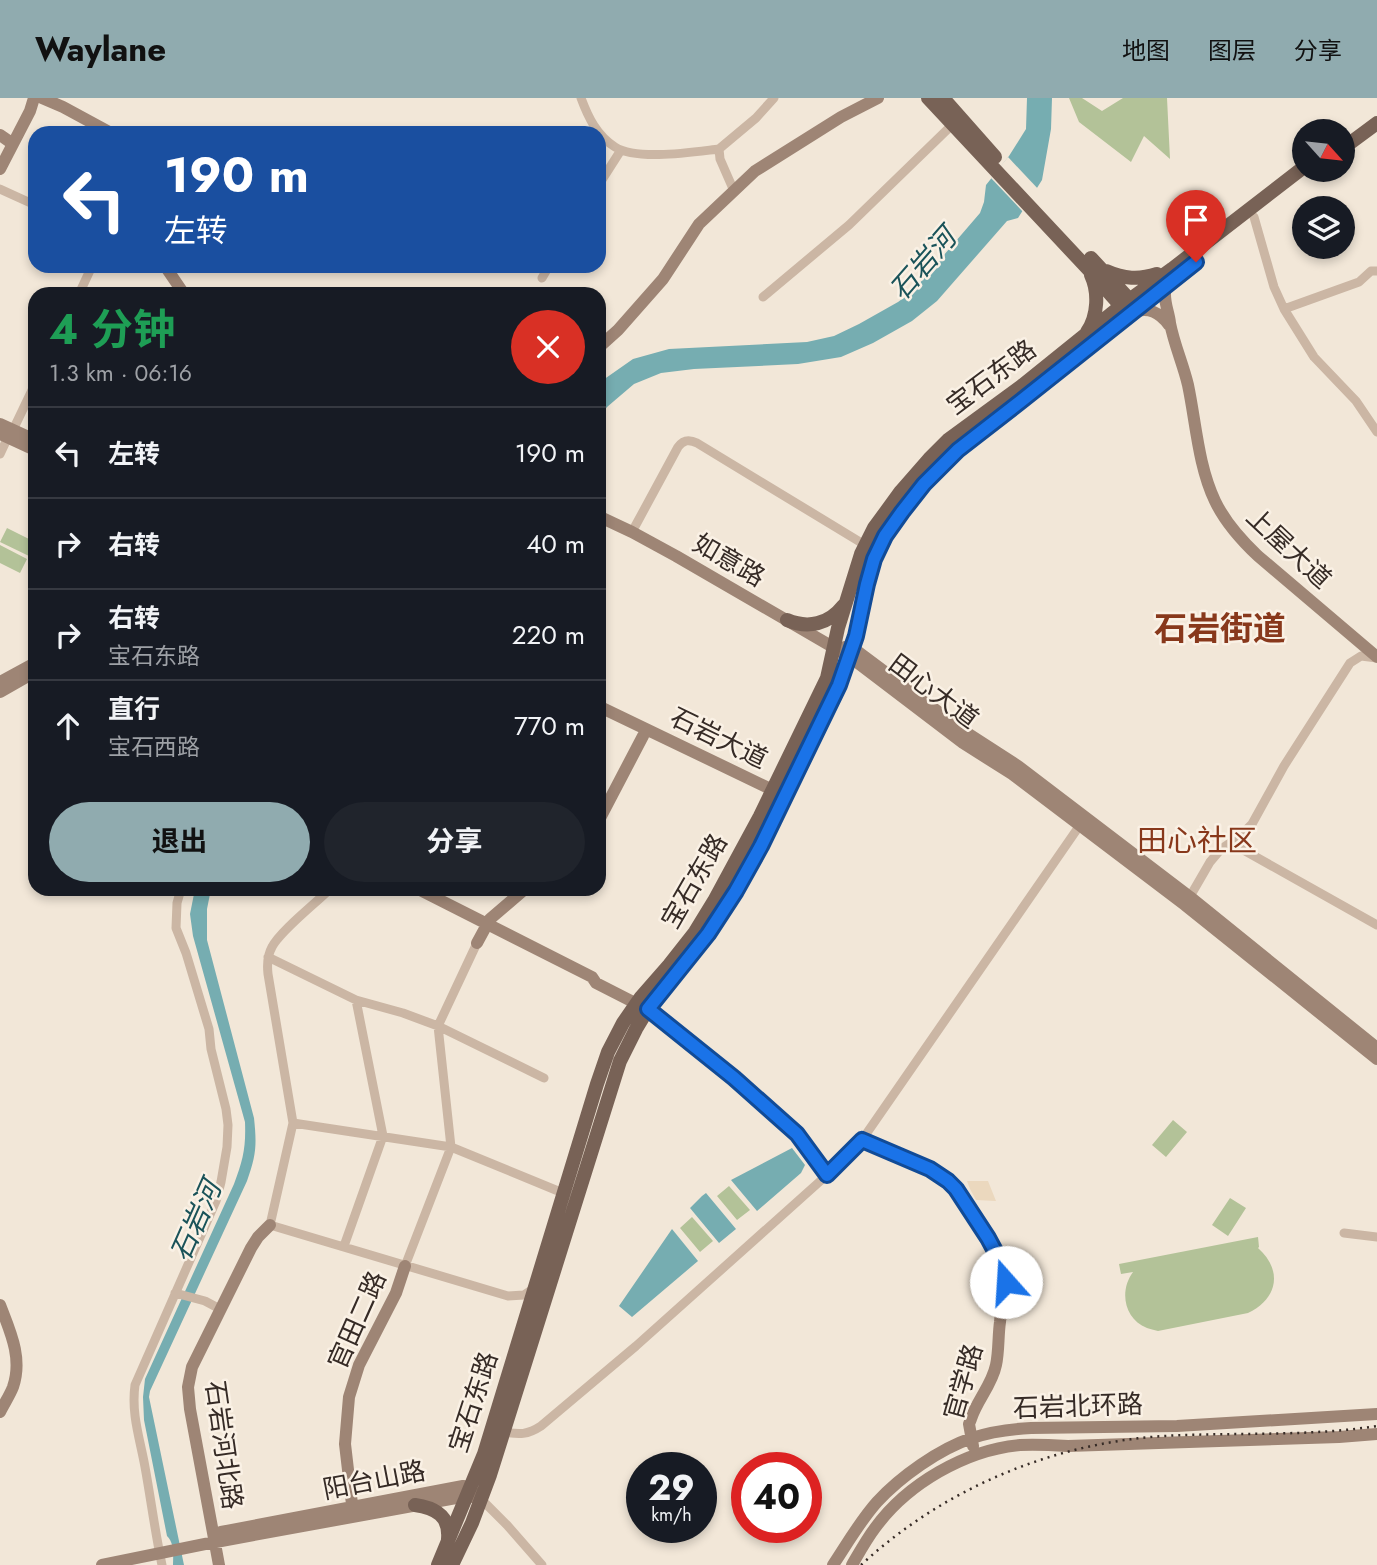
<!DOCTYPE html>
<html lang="zh">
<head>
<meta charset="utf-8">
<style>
	body { margin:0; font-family:Jost,"Noto Sans SC",sans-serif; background:#20242c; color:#f1f3f6; height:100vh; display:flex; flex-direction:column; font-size:26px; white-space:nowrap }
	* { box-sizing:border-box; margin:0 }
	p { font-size:23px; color:#9ea1a6 }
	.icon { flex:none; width:38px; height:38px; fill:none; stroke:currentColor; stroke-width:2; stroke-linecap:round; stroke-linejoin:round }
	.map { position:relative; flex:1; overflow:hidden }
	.details { position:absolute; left:28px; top:189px; width:578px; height:609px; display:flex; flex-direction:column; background:#171b24; border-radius:21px; box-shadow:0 4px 10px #0003 }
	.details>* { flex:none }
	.guide { position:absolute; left:28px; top:28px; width:578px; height:147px; border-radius:21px; box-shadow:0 4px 10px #0003; background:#1a4fa0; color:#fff; overflow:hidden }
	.needle { width:46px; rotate:117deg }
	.buttons { position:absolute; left:1292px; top:21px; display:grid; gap:14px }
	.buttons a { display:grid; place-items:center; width:63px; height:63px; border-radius:50%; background:#171b24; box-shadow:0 4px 10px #0003; font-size:35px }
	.speed { position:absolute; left:626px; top:1354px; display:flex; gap:14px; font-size:35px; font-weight:700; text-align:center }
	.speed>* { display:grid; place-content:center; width:91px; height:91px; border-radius:50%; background:#171b24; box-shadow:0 4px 10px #0003; line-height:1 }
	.speed small { font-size:18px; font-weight:400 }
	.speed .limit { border:10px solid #d22; background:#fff; color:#111 }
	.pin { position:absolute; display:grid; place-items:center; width:60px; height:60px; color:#fff; margin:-72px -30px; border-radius:50% 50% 50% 0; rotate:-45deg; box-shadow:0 0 7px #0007 }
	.pin .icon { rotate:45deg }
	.me { position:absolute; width:77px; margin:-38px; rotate:341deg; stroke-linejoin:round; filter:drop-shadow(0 0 5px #0008) }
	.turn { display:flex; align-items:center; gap:24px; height:147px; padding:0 21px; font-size:32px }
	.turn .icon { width:91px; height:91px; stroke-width:2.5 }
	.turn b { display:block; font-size:49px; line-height:60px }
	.round { display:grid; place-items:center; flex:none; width:74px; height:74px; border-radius:37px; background:#20242c }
	.summary { display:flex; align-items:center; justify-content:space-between; height:119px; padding:0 21px }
	h1 { font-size:42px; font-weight:700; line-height:52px; color:#1e9e55 }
	.cta { display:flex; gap:14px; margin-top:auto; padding:14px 21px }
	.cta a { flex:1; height:80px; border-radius:42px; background:#90abaf; color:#111; font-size:28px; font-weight:700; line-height:80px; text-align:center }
	.cta a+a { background:#20242c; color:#f1f3f6 }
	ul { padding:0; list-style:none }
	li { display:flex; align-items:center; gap:21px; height:91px; padding:0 21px; border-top:2px solid #363941 }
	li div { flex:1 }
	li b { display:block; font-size:26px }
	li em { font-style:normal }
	header { display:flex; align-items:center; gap:42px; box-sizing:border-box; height:98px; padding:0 35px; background:#90abaf; color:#111 }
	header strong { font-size:33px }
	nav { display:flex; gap:38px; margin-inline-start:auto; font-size:24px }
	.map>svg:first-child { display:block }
	.green { fill:#b3c298 }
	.plaza { fill:#ebd8be }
	.water { fill:#76adb1 }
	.pier { fill:#f2e7d8 }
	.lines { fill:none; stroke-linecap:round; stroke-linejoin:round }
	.street { stroke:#cbb6a4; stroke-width:9 }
	.secondary { stroke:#9e8575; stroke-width:12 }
	.primary { stroke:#786256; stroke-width:14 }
	.rail { stroke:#362b26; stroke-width:2.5; stroke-dasharray:2 5; stroke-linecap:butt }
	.route-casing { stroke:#114b97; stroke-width:18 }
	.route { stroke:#1a73e8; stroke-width:12 }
	.labels { text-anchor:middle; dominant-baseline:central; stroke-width:5; stroke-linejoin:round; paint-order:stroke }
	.street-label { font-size:26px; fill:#362b26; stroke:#faf1e5 }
	.water-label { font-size:28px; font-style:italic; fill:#1a5359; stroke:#faf1e5 }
	.quarter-label { font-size:30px; fill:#88381b; stroke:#faf1e5 }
	.district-label { font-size:33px; font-weight:bold; fill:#88381b; stroke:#faf1e5 }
</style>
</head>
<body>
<header>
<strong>Waylane</strong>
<nav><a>地图</a><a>图层</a><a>分享</a></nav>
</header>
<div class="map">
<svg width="1377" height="1467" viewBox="0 0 1377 1467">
	<rect width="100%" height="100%" fill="#f2e7d8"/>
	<path class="green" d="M1069 0H1082L1102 13 1123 0H1167L1170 61 1144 38 1131 64 1079 24Z
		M7 430 35 444 29 458 0 444Z
		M0 447 27 461 20 475 0 465Z
		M1173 1022 1187 1034 1166 1059 1152 1047Z
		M729 1088 750 1112 737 1122 717 1098Z
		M1230 1100 1246 1110 1228 1138 1212 1127Z
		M692 1119 713 1143 700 1154 680 1130Z
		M1258 1139 1259 1149 1258 1150C1283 1172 1278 1201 1248 1215L1158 1233C1154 1232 1150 1231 1147 1230 1124 1221 1119 1193 1133 1174L1121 1176 1119 1166Z"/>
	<path class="plaza" d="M967 1083H988L996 1103 976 1102 970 1091Z"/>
	<path class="water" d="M1027 0H1052L1051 31 1042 82 1018 120 1007 123 937 203 912 223 873 245 841 259 798 266 694 271 661 275 634 286 607 309 599 320V288L603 282 633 261 669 251 807 244 834 238 859 226 898 204 913 193 980 115 984 104 986 87 1009 58 1026 31Z
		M195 791H211L207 811V842L254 1020C257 1048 256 1057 247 1083L150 1293 149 1299 184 1467H173C173 1458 175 1446 167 1438L144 1322 143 1299 145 1281 234 1086C243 1062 246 1050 245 1024L193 838 190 816Z
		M792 1050 805 1067 801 1075 757 1113 731 1082Z
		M706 1095 736 1131 719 1145 690 1110 702 1098Z
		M672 1131 698 1163 632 1219 619 1208Z"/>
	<path class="pier" d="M1008 59 1040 93 1025 116 991 80Z"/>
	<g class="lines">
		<path class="street" d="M581 0C588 19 597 38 615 49 637 63 693 54 719 51
			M598 88 621 52
			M0 91 35 107
			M734 93 720 61 719 51 756 20 774 0
			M1254 119 1274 189 1284 211 1314 259 1356 303 1377 334
			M542 180 549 168
			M79 196 92 168
			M763 199 849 127 952 27
			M1284 211 1359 184 1371 173H1377
			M13 332 35 286
			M0 356 8 339
			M632 434 678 349C683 342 689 341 697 345L865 447
			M1231 745 1377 827
			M330 791C316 805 280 833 272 849 267 858 267 867 268 876L293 1025 270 1127 508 1198 524 1197 533 1191
			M1188 802 1210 764 1221 751 1239 739 1252 726 1284 668 1350 565 1361 558 1377 560
			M268 859 356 902 403 915 438 928 544 980
			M648 911 734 980 797 1036 827 1077
			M293 1025 451 1049 563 1095
			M1344 1135 1377 1139
			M344 1148 383 1038 356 902
			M405 1168 451 1049 438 928 477 845
			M175 1195 205 1203 220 1211
			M501 1334C518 1336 526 1338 541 1328L636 1248 827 1077 862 1042 1080 727
			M481 1401 507 1427 542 1467
			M162 1467C155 1434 151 1402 145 1369 140 1341 131 1316 135 1287L216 1103 221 1084 227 1049 228 1027 226 1011 211 951 209 931 186 855 176 830 177 805 181 791"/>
		<path class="secondary" d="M42 0 63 9 111 35
			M0 37 13 46
			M0 71 30 13 34 0
			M165 168 184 196
			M1166 188C1162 201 1169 213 1170 225 1174 246 1183 266 1188 287 1196 325 1198 367 1215 403 1225 424 1241 442 1258 458L1377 559
			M1133 214C1149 209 1159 214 1169 227
			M598 250 618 232 663 181 699 126 755 73 841 19 878 0
			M0 326 35 342
			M0 336 35 352
			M598 418 632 434 676 458 850 559 963 645 1012 676 1185 807 1377 961
			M845 549 853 550 964 633 1018 668 1190 799 1377 950
			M0 584 35 565
			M0 594 35 574
			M598 608 779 695
			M598 724 643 638
			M418 791 592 879 596 885 643 909
			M477 845 490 821 525 791
			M862 1042C888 1054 917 1062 941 1078 959 1090 1001 1154 1005 1176 1007 1192 1001 1209 1000 1224 998 1238 999 1253 996 1267 992 1287 977 1302 971 1321L969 1326 973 1348
			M0 1207C10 1233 23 1260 13 1289 10 1297 4 1306 0 1314
			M353 1415 345 1346 349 1299 359 1267 396 1195 405 1168
			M221 1434 463 1388 468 1389 476 1396
			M102 1467 205 1446 467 1398 473 1399
			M219 1467 190 1311 188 1289 192 1269 251 1150 258 1139 270 1127
			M833 1467C847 1446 860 1423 877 1404 900 1379 939 1351 972 1340 990 1334 1011 1331 1031 1330L1177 1328 1377 1316
			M852 1467C859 1455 866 1442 875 1430 907 1386 965 1352 1020 1347 1036 1346 1052 1347 1068 1348L1339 1339 1377 1336"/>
		<path class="primary" d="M928 0 1089 172 1121 208 1128 212
			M943 0 995 59
			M1342 51 1377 25
			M1091 160 1130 202 1132 208
			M1106 173C1124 181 1139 182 1157 176
			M1087 234C1098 218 1099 194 1091 177
			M787 522C808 531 829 526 843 508
			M415 1407C436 1410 450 1418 448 1441
			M438 1467 484 1356 597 986 608 954 623 925 641 899 669 867 695 834 714 803 760 718 827 580 838 530 861 456 874 430 901 393 929 361 948 342 1023 287 1121 208 1172 171 1304 69
			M452 1467 472 1425 490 1377 620 963 636 931 648 911 708 836 736 793 761 748 839 587 856 538 867 486 874 461 885 438 902 414 924 386 958 352 1021 303 1188 170"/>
		<path class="rail" d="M861 1467C943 1391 1052 1345 1164 1338 1235 1334 1306 1339 1377 1328"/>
	</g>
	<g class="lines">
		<g class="route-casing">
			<path id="route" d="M1006 1184 1002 1166 988 1140 956 1091 948 1083 930 1071 862 1042 827 1077 797 1036 734 980 648 911 708 836 736 793 761 748 839 587 856 538 867 486 874 461 885 438 902 414 924 386 958 352 1021 303 1196 164"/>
		</g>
		<use href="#route" class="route"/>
	</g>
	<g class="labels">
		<g class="street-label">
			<text transform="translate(991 279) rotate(-37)">宝石东路</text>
			<text transform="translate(1289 450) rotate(43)">上屋大道</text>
			<text transform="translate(729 462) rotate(30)">如意路</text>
			<text transform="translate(934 593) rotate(37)">田心大道</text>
			<text transform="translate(719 640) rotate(26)">石岩大道</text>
			<text transform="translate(694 783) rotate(-60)">宝石东路</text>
			<text transform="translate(357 1222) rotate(-66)">官田二路</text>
			<text transform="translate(963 1284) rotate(-74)">官学路</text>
			<text transform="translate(473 1304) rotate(-72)">宝石东路</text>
			<text transform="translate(1078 1308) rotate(-2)">石岩北环路</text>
			<text transform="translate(224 1347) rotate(82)">石岩河北路</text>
			<text transform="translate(374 1382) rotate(-11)">阳台山路</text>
		</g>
		<g class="water-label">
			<text transform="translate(923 166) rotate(-49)">石岩河</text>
			<text transform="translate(196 1123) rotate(-66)">石岩河</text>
		</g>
		<g class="quarter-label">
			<text x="1197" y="742">田心社区</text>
		</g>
		<g class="district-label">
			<text x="1220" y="530">石岩街道</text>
		</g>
	</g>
</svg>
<div class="buttons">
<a><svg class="needle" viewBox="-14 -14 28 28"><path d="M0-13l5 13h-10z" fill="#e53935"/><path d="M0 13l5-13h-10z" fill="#9ea1a6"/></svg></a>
<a><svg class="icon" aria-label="layers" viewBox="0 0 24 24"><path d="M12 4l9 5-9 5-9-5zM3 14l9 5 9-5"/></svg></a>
</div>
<div class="speed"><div>29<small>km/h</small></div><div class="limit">40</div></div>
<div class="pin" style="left:1196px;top:164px;background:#d93025"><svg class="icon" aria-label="arrive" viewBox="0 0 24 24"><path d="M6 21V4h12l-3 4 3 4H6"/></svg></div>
<svg class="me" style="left:1006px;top:1184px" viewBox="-20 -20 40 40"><circle r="19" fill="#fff"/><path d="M0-13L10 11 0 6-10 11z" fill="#1a73e8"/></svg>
<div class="guide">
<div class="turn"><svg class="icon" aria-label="left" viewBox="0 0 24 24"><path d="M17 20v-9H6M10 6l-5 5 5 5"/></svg><div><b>190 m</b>左转</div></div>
</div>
<section class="details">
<div class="summary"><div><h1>4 分钟</h1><p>1.3 km · 06:16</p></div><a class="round" style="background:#d93025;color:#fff"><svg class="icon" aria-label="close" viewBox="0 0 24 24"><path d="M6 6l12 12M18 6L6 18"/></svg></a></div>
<ul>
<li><svg class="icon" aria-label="left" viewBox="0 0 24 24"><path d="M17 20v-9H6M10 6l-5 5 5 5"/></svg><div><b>左转</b></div><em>190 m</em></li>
<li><svg class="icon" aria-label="right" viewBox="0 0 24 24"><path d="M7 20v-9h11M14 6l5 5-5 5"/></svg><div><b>右转</b></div><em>40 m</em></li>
<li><svg class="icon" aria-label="right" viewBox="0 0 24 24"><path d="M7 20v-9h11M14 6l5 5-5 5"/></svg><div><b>右转</b><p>宝石东路</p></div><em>220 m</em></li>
<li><svg class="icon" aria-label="ahead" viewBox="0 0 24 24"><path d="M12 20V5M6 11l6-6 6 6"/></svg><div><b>直行</b><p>宝石西路</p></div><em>770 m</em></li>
</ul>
<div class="cta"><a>退出</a><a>分享</a></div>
</section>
</div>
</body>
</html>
